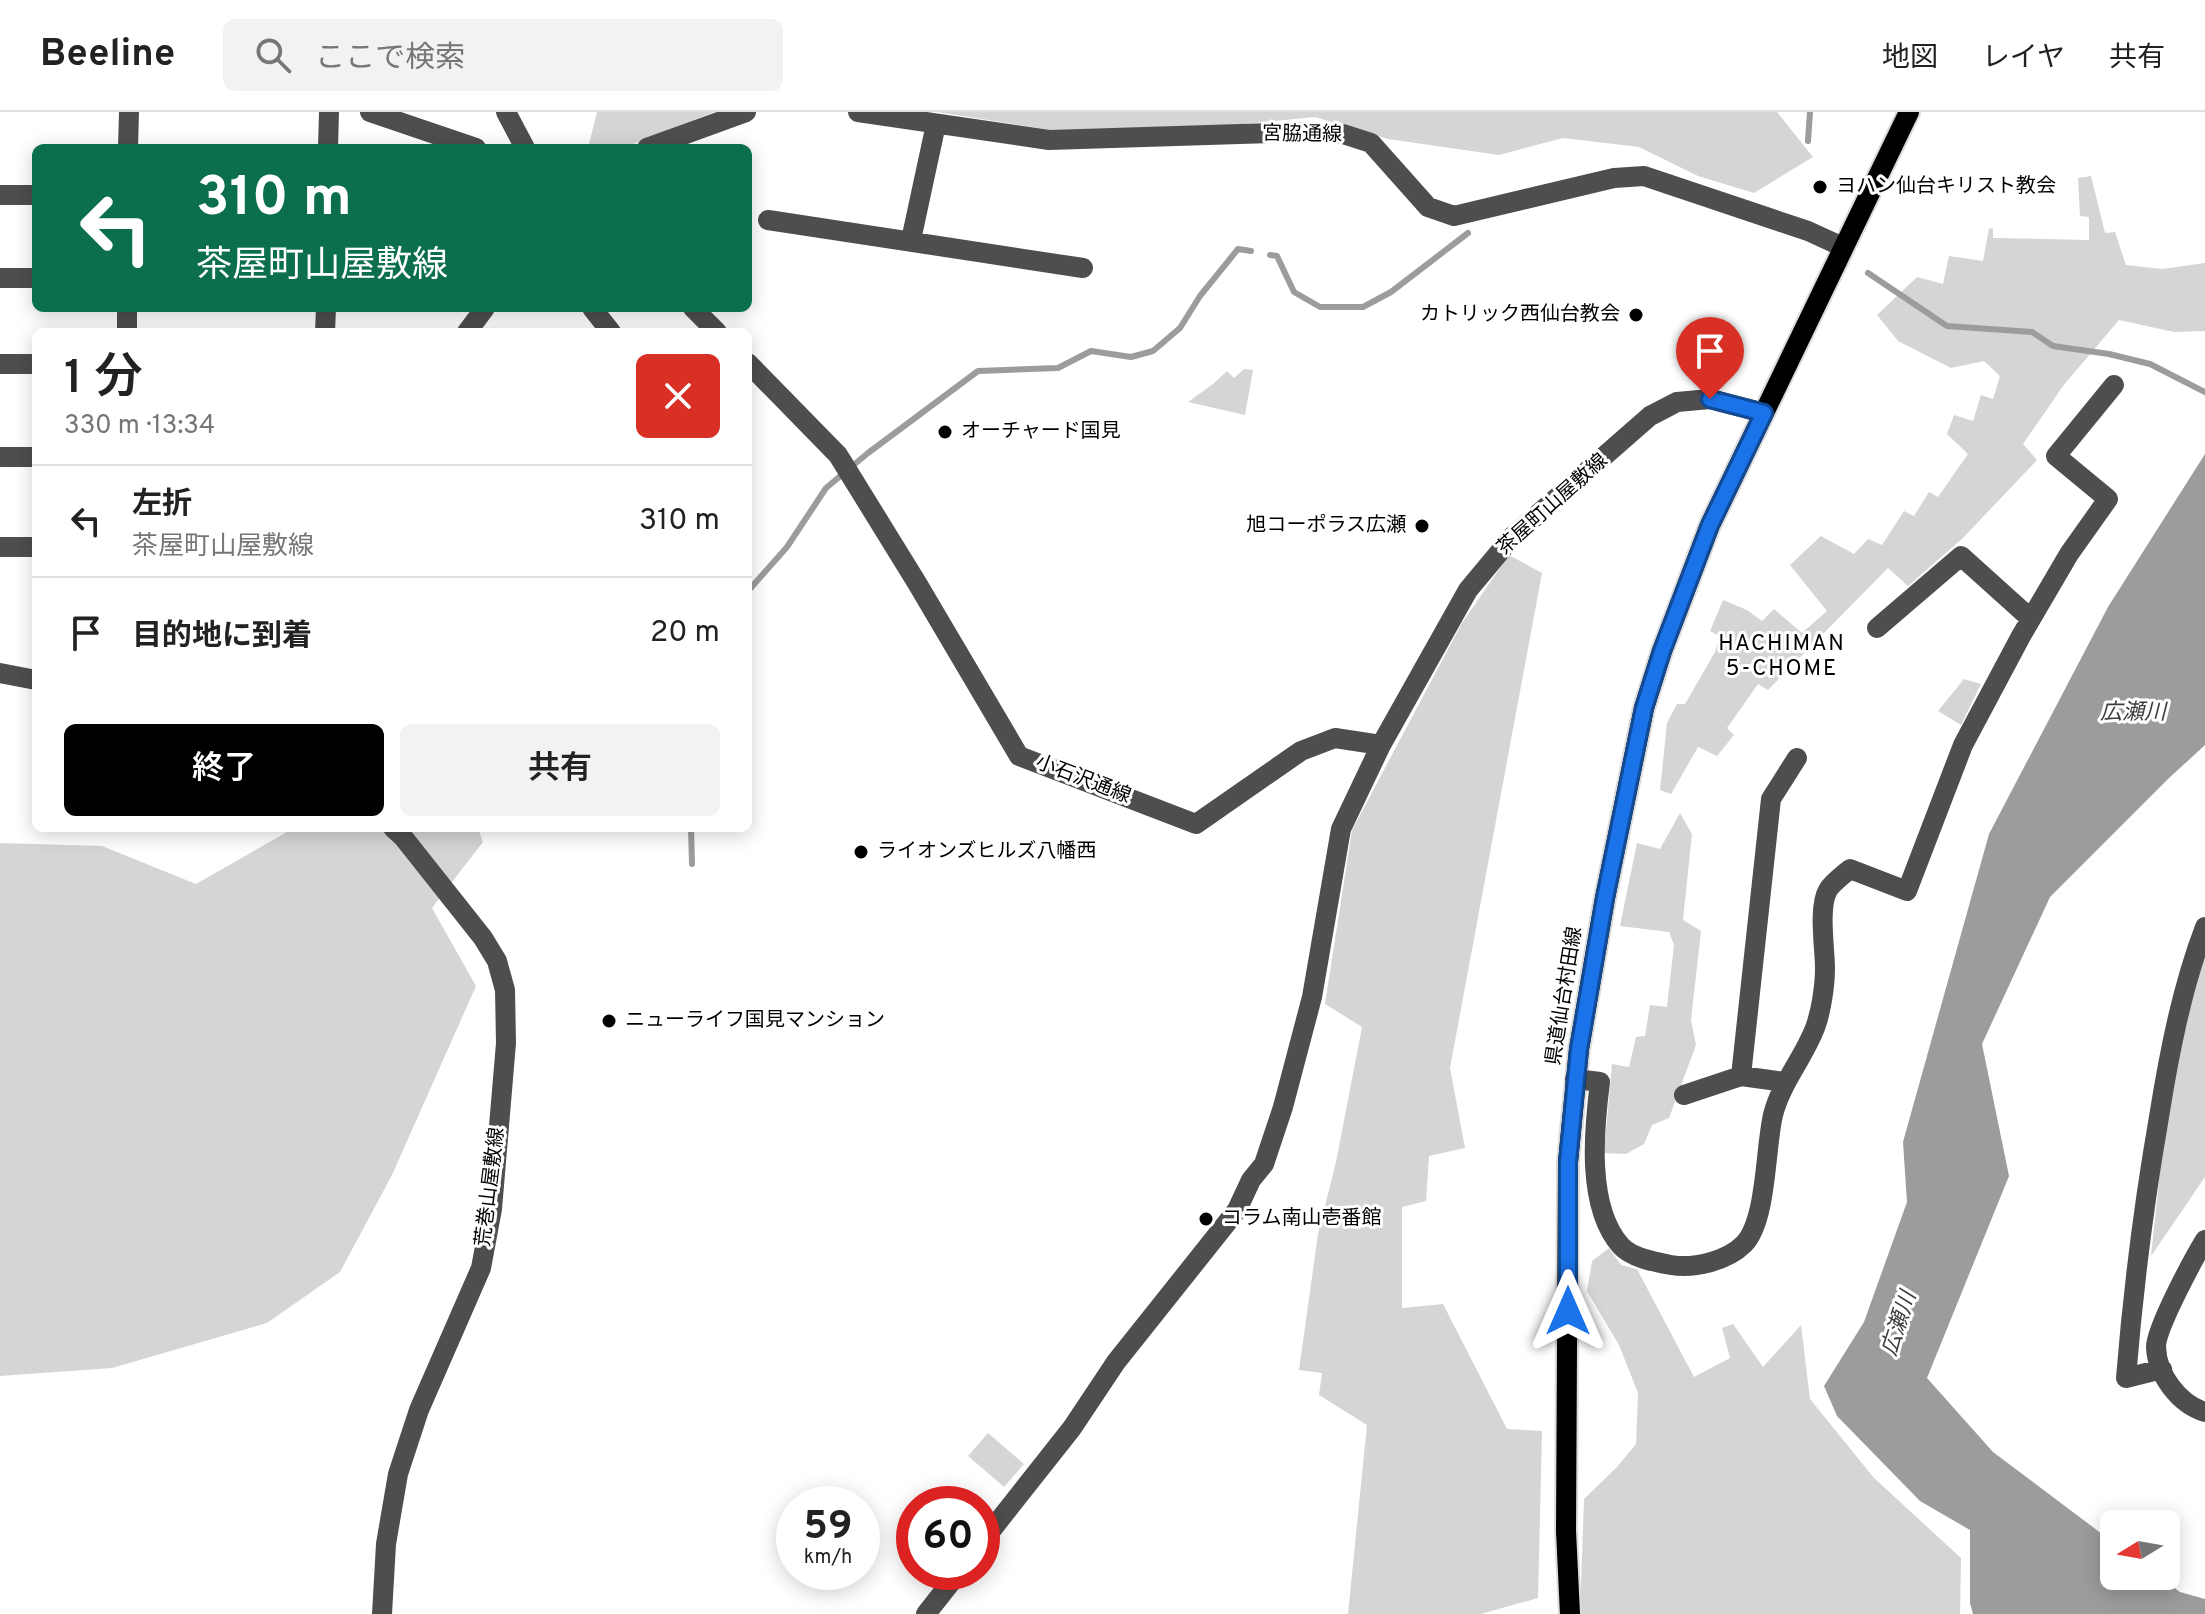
<!DOCTYPE html>
<html lang="ja">
<head>
<meta charset="utf-8">
<style>
	body { margin:0; font-family:Overpass,"Noto Sans JP",sans-serif; background:#f2f2f2; color:#222; height:100vh; display:flex; flex-direction:column; font-size:30px; white-space:nowrap }
	* { box-sizing:border-box; margin:0 }
	p { font-size:26px; color:#767676 }
	.icon { flex:none; width:44px; height:44px; fill:none; stroke:currentColor; stroke-width:2; stroke-linecap:round; stroke-linejoin:round }
	.map { position:relative; flex:1; overflow:hidden }
	.side { position:absolute; left:32px; top:216px; width:720px; height:504px; display:flex; flex-direction:column; background:#fff; border-radius:12px; box-shadow:0 4px 20px #0003 }
	.side>* { flex:none }
	.guide { position:absolute; left:32px; top:32px; width:720px; height:168px; border-radius:12px; box-shadow:0 4px 20px #0003; background:#0b6e4f; color:#fff; overflow:hidden }
	.needle { width:52px; rotate:259deg }
	.fabs { position:absolute; left:2100px; top:1398px; display:grid; gap:16px }
	.fabs a { display:grid; place-items:center; width:80px; height:80px; border-radius:12px; background:#fff; box-shadow:0 4px 20px #0003; font-size:40px }
	.speed { position:absolute; left:776px; top:1374px; display:flex; gap:16px; font-size:40px; font-weight:700; text-align:center }
	.speed>* { display:grid; place-content:center; width:104px; height:104px; border-radius:50%; background:#fff; box-shadow:0 4px 20px #0003; line-height:1 }
	.speed small { font-size:20px; font-weight:400 }
	.speed .limit { border:12px solid #d22; background:#fff; color:#111 }
	.pin { position:absolute; display:grid; place-items:center; width:68px; height:68px; color:#fff; margin:-82px -34px; border-radius:50% 50% 50% 0; rotate:-45deg; box-shadow:0 0 8px #0007 }
	.pin .icon { rotate:45deg }
	.me { position:absolute; width:88px; margin:-44px; rotate:0deg; stroke-linejoin:round; filter:drop-shadow(0 0 6px #0008) }
	.turn { display:flex; align-items:center; gap:28px; height:168px; padding:0 32px; font-size:36px }
	.turn .icon { width:104px; height:104px; stroke-width:2.5 }
	.turn b { display:block; font-size:56px; line-height:68px }
	.round { display:grid; place-items:center; flex:none; width:84px; height:84px; border-radius:12px; background:#f2f2f2 }
	.headline { display:flex; align-items:center; justify-content:space-between; height:136px; padding:0 32px }
	h1 { font-size:48px; font-weight:600; line-height:60px }
	.cta { display:flex; gap:16px; margin-top:auto; padding:16px 32px }
	.cta a { flex:1; height:92px; border-radius:12px; background:#000; color:#fff; font-size:32px; font-weight:600; line-height:92px; text-align:center }
	.cta a+a { background:#f2f2f2; color:#222 }
	ul { padding:0; list-style:none }
	li { display:flex; align-items:center; gap:24px; height:112px; padding:0 32px; border-top:2px solid #e0e0e0 }
	li div { flex:1 }
	li b { display:block; font-size:30px }
	li em { font-style:normal }
	header { display:flex; align-items:center; gap:48px; box-sizing:border-box; height:112px; padding:0 40px; background:#fff; border-bottom:2px solid #e0e0e0 }
	header strong { font-size:38px }
	nav { display:flex; gap:44px; margin-inline-start:auto; font-size:28px }
	.search { width:560px; height:72px; background:#f2f2f2; display:flex; align-items:center; gap:20px; box-sizing:border-box; padding:0 28px; border-radius:12px; color:#767676; font-size:30px }
	.map>svg:first-child { display:block }
	.green { fill:#d5d5d5 }
	.water { fill:#9c9c9c }
	.lines { fill:none; stroke-linecap:round; stroke-linejoin:round }
	.stream { stroke:#9c9c9c; stroke-width:6 }
	.major-casing { stroke:#dbdbdb; stroke-width:24 }
	.minor { stroke:#4e4e4e; stroke-width:20 }
	.major { stroke:#000; stroke-width:20 }
	.route-casing { stroke:#114b97; stroke-width:20 }
	.route { stroke:#1a73e8; stroke-width:14 }
	.poi-dot { fill:#000; stroke:#fff; stroke-width:3 }
	.labels { text-anchor:middle; dominant-baseline:central; stroke-width:6; stroke-linejoin:round; paint-order:stroke }
	.street-label { font-size:20px; fill:#000; stroke:#fff }
	.poi-label { font-size:20px; fill:#000; stroke:#fff; text-anchor:start }
	.neighbourhood-label { font-size:22px; letter-spacing:2px; fill:#000; stroke:#fff }
	.water-label { font-size:22px; font-style:italic; fill:#3d3d3d; stroke:#fff }
</style>
</head>
<body>
<header>
<strong>Beeline</strong>
<div class="search"><svg class="icon" aria-label="search" viewBox="0 0 24 24"><circle cx="10" cy="10" r="6"/><path d="M15 15l6 6"/></svg>ここで検索</div>
<nav><a>地図</a><a>レイヤ</a><a>共有</a></nav>
</header>
<div class="map">
<svg width="2205" height="1502" viewBox="0 0 2205 1502">
	<rect width="100%" height="100%" fill="#fff"/>
	<path class="green" d="M597 0H714L623 36H588Z
		M937 0H1777L1813 45 1754 81 1698 64 1639 35 1563 26 1499 43 1388 27 1315 5 1233 13 1057 19Z
		M2091 64 2105 121 2115 120 2126 153 2162 157 2205 151V219L2174 220 2119 208 2063 274 2023 332 2037 348 1963 426 1908 474 1888 456 1768 578 1758 572 1727 616 1734 623 1717 644 1698 635 1671 682 1660 678 1667 611 1677 592H1685L1715 540 1720 524 1710 519 1723 488 1747 498 1762 509 1774 497 1802 521 1827 499 1790 453 1821 424 1854 442 1868 427 1882 433 1904 399 1914 404 1929 380 1938 385 1968 342 1947 322 1954 303 1973 309 1981 283 1993 287 2000 264 1984 249 1951 256 1898 229 1877 203 1917 165 1943 172 1949 144 1983 149 1989 117 1993 116V126L2089 128V105L2080 104 2078 66Z
		M1244 257 1253 258 1245 303 1188 290 1213 272 1227 259 1234 266Z
		M1509 443 1542 461 1450 956 1465 1036 1429 1044 1426 1089 1402 1095V1196L1443 1192 1507 1317 1542 1319 1538 1486 1481 1502H1348L1367 1313 1319 1283 1322 1261 1299 1258 1318 1122 1336 1050 1362 915 1325 892 1352 718 1462 511Z
		M1964 567 1981 572 1961 613 1938 599Z
		M1680 701 1692 722 1683 808 1701 819 1691 908 1696 933 1669 1006 1652 1013 1644 1032 1626 1042 1604 1041 1612 952 1629 955 1636 925 1645 924 1650 893 1667 895 1674 833 1669 820 1620 814 1637 731 1660 737Z
		M294 716H478L483 730 432 796 476 874 392 1063 340 1160 267 1211 112 1256 0 1264V731L102 734 196 772Z
		M2205 843V1065L2151 1144 2170 966Z
		M1609 1136 1621 1153 1637 1157 1694 1265 1730 1246 1722 1216 1733 1212 1763 1255 1801 1213 1810 1287 1874 1366 1961 1446 1960 1502H1580L1584 1387 1617 1355 1636 1332 1638 1281 1619 1233 1587 1179 1592 1149Z
		M988 1321 1024 1352 1004 1375 968 1344Z"/>
	<path class="water" d="M2205 342V633L2168 667 2050 785 1982 932 2009 1064 1927 1266 1993 1340 2114 1431V1464H2158L2180 1480 2205 1487V1502H1973L1970 1491V1418L1920 1389 1837 1304 1824 1274 1864 1210 1907 1090 1903 1030 1989 722 2108 495Z"/>
	<g class="lines">
		<path class="stream" d="M1808 29 1810 0
			M1270 143 1277 144 1294 180 1320 195H1363L1391 180 1468 121
			M1868 161 1947 214 2032 220 2053 234 2109 242 2150 252 2205 280
			M748 479 787 435 826 376 868 341 978 259 1058 256 1091 239 1131 245 1153 239 1180 216 1200 184 1238 137 1251 139
			M691 716 692 752"/>
		<g class="major-casing">
			<path id="major" d="M1570 1502 1566 1419 1568 1050 1579 937 1605 786 1644 596 1662 539 1710 413 1909 0"/>
		</g>
		<path class="minor" d="M370 0 476 36
			M506 0 525 36
			M858 0 1049 28 1300 20 1343 22 1371 31 1428 95 1454 104 1614 66 1644 64 1808 119 1843 135
			M128 36 129 0
			M328 36 329 0
			M647 36 746 0
			M0 83H36
			M768 108 1083 156
			M911 128 936 12
			M0 166H36
			M127 196V220
			M592 196 611 220
			M693 196 717 220
			M325 220 326 196
			M467 220 485 196
			M748 251 838 343 917 471 1019 644 1196 712 1301 639 1335 626 1381 633
			M0 252H36
			M0 345H36
			M0 435H36
			M1877 516 1961 444 2031 507
			M0 561 36 568
			M1741 964 1771 687 1797 646
			M1575 967 1600 970C1594 1017 1586 1095 1621 1134 1632 1146 1655 1150 1671 1153 1694 1157 1727 1149 1744 1132 1767 1108 1765 1037 1773 1003 1781 971 1803 947 1815 916 1821 900 1825 874 1825 856 1825 837 1818 795 1828 778 1832 771 1843 763 1850 757L1907 779 1963 633 2021 524 2069 442 2108 387 2056 344 2114 273
			M1684 983 1741 964 1785 970
			M2205 1128C2194 1146 2156 1216 2156 1235 2157 1263 2179 1292 2205 1300
			M2162 1257 2126 1266C2133 1179 2144 1091 2159 1005 2169 942 2182 875 2205 815
			M982 1430 1072 1316 1116 1250 1237 1098 1251 1068 1264 1052 1283 995 1312 885 1341 717 1381 633 1468 478 1513 424 1650 304 1677 290 1710 287 1764 301
			M382 1502 386 1432 398 1362 419 1298 481 1156 492 1097 506 931 505 878 497 849 483 826 403 725 393 716
			M926 1502 959 1460"/>
		<use href="#major" class="major"/>
	</g>
	<g class="lines">
		<g class="route-casing">
			<path id="route" d="M1568 1199V1050L1579 937 1605 786 1644 596 1662 539 1710 413 1764 301 1710 287"/>
		</g>
		<use href="#route" class="route"/>
	</g>
	<g class="poi-dot">
		<circle cx="1820" cy="75" r="8"/>
		<circle cx="1636" cy="203" r="8"/>
		<circle cx="945" cy="320" r="8"/>
		<circle cx="1422" cy="414" r="8"/>
		<circle cx="861" cy="740" r="8"/>
		<circle cx="609" cy="909" r="8"/>
		<circle cx="1206" cy="1107" r="8"/>
	</g>
	<g class="labels">
		<g class="street-label">
			<text transform="translate(1302 23) rotate(1)">宮脇通線</text>
			<text transform="translate(1553 393) rotate(-42)">茶屋町山屋敷線</text>
			<text transform="translate(1083 668) rotate(21)">小石沢通線</text>
			<text transform="translate(1565 884) rotate(-81)">県道仙台村田線</text>
			<text transform="translate(491 1075) rotate(-83)">荒巻山屋敷線</text>
		</g>
		<g class="poi-label">
			<text x="1836" y="75">ヨハン仙台キリスト教会</text>
			<text x="1620" y="203" text-anchor="end">カトリック西仙台教会</text>
			<text x="961" y="320">オーチャード国見</text>
			<text x="1406" y="414" text-anchor="end">旭コーポラス広瀬</text>
			<text x="877" y="740">ライオンズヒルズ八幡西</text>
			<text x="625" y="909">ニューライフ国見マンション</text>
			<text x="1222" y="1107">コラム南山壱番館</text>
		</g>
		<g class="neighbourhood-label">
			<text x="1782" y="532">HACHIMAN<tspan x="1782" dy="25">5-CHOME</tspan></text>
		</g>
		<g class="water-label">
			<text x="2133" y="601">広瀬川</text>
			<text transform="translate(1900 1212) rotate(-72)">広瀬川</text>
		</g>
	</g>
</svg>
<div class="fabs">
<a><svg class="needle" viewBox="-14 -14 28 28"><path d="M0-13l5 13h-10z" fill="#e53935"/><path d="M0 13l5-13h-10z" fill="#767676"/></svg></a>
</div>
<div class="speed"><div>59<small>km/h</small></div><div class="limit">60</div></div>
<div class="pin" style="left:1710px;top:287px;background:#d93025"><svg class="icon" aria-label="arrive" viewBox="0 0 24 24"><path d="M6 21V4h12l-3 4 3 4H6"/></svg></div>
<svg class="me" style="left:1568px;top:1199px" viewBox="-20 -20 40 40"><path d="M0-17L14 15 0 8-14 15z" fill="#1a73e8" stroke="#fff" stroke-width="4"/></svg>
<div class="guide">
<div class="turn"><svg class="icon" aria-label="left" viewBox="0 0 24 24"><path d="M17 20v-9H6M10 6l-5 5 5 5"/></svg><div><b>310 m</b>茶屋町山屋敷線</div></div>
</div>
<section class="side">
<div class="headline"><div><h1>1 分</h1><p>330 m · 13:34</p></div><a class="round" style="background:#d93025;color:#fff"><svg class="icon" aria-label="close" viewBox="0 0 24 24"><path d="M6 6l12 12M18 6L6 18"/></svg></a></div>
<ul>
<li><svg class="icon" aria-label="left" viewBox="0 0 24 24"><path d="M17 20v-9H6M10 6l-5 5 5 5"/></svg><div><b>左折</b><p>茶屋町山屋敷線</p></div><em>310 m</em></li>
<li><svg class="icon" aria-label="arrive" viewBox="0 0 24 24"><path d="M6 21V4h12l-3 4 3 4H6"/></svg><div><b>目的地に到着</b></div><em>20 m</em></li>
</ul>
<div class="cta"><a>終了</a><a>共有</a></div>
</section>
</div>
</body>
</html>
